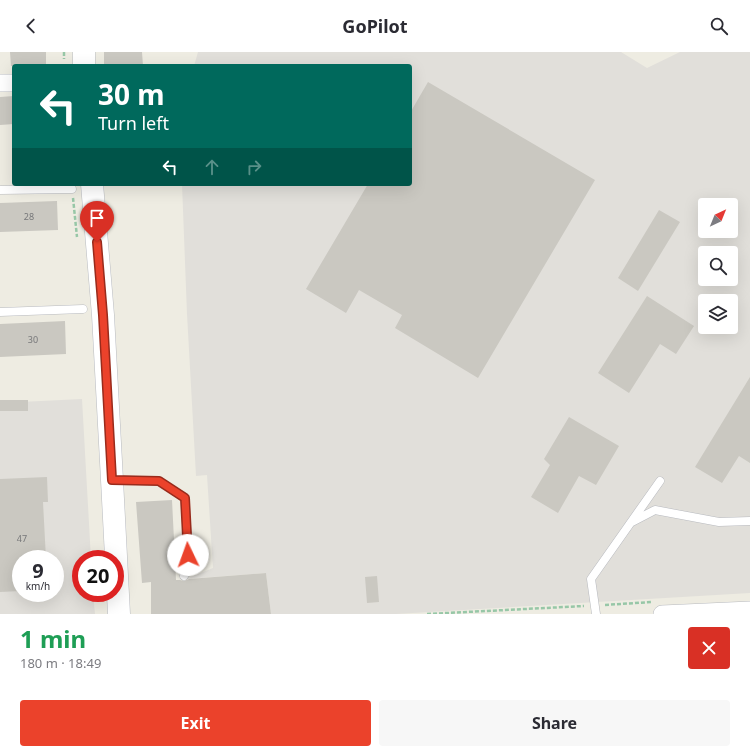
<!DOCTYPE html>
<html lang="en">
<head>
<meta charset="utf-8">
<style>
	body { margin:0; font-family:"Noto Sans",sans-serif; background:#f7f7f7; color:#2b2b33; height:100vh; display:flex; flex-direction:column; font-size:15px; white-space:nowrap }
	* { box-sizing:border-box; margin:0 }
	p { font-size:13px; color:#7c7c81 }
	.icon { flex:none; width:22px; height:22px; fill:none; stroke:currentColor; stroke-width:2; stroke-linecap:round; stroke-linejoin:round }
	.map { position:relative; height:562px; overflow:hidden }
	.sheet { display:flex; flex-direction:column; background:#fff; flex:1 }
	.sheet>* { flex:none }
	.top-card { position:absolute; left:12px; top:12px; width:400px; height:122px; border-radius:4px; box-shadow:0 4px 16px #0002; background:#00695c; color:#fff; overflow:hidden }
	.needle { width:26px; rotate:43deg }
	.tools { position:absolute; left:698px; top:146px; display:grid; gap:8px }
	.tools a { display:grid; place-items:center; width:40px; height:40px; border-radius:4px; background:#fff; box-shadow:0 4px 16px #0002; font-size:20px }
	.speed { position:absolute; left:12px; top:498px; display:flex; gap:8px; font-size:20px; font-weight:700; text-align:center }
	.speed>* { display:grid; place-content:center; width:52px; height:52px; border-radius:50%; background:#fff; box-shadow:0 4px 16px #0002; line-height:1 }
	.speed small { font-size:10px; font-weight:400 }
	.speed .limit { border:6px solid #d22; background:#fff; color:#111 }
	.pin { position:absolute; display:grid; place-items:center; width:34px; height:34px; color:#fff; margin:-41px -17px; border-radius:50% 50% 50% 0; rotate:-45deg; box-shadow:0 0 4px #0007 }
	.pin .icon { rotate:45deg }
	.me { position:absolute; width:44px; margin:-22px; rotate:357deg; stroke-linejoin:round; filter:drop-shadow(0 0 3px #0008) }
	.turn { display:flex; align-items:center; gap:14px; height:84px; padding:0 20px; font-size:18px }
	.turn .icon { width:52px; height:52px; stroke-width:2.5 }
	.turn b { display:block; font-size:28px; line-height:34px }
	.lanes { display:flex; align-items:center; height:38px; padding:0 20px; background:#0003; justify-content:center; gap:20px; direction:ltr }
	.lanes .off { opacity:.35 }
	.round { display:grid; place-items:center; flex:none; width:42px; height:42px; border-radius:4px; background:#f7f7f7 }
	.head { display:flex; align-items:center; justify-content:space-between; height:68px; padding:0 20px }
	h1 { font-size:24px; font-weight:700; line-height:30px; color:#1e9e55 }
	.primary-button { display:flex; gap:8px; margin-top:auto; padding:8px 20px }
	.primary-button a { flex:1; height:46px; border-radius:4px; background:#eb422b; color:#fff; font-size:16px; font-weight:700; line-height:46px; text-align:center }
	.primary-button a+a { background:#f7f7f7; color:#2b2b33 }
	header { display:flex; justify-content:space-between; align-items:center; height:52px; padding:0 20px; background:#fff; font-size:18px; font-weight:700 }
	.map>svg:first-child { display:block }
	.industrial { fill:#e1dfda; fill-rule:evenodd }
	.building { fill:#cac8c1 }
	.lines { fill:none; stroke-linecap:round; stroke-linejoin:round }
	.lane-casing { stroke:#b8babf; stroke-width:9 }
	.street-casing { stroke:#b8babf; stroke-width:18 }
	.secondary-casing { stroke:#b8bbc1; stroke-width:23 }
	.path { stroke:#97c7a7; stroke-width:2.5; stroke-dasharray:4 2; stroke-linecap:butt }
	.lane { stroke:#fff; stroke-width:8 }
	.street { stroke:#fff; stroke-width:17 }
	.secondary { stroke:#fff; stroke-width:22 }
	.route-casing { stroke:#992b1c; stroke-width:10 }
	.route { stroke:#eb422b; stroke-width:7 }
	.labels { text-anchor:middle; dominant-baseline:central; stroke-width:3; stroke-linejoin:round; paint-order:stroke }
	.number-label { font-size:9px; fill:#77787a }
</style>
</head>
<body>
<header><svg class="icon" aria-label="back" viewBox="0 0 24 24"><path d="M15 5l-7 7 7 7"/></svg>GoPilot<svg class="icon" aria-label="search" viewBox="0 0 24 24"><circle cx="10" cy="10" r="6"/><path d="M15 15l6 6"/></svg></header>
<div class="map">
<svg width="750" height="562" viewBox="0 0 750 562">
	<rect width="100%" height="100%" fill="#eeece2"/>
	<path class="industrial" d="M198 0H621L647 16 680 0H750V541L396 562H271L266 521 186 527 213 516 207 423 196 424 187 262 182 132H410V14H194ZM705 153H731V179H705ZM705 201H731V227H705ZM705 249H731V275H705Z
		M82 347 91 507H81V541H93L95 562H0V351ZM21 507H55V541H21Z"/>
	<path class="building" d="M10 0H46V13L11 14Z
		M104 0H142L143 14H104Z
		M428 30 595 128 478 326 395 276 402 263 359 238 346 261 306 237 368 132H410V61Z
		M14 44V72L0 73V45Z
		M57 149 58 178 0 180V151Z
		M659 158 680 170 638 239 618 226Z
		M647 244 694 274 676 302 660 292 629 341 598 321Z
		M65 269 66 302 0 305V272Z
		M750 325V411L739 404 722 431 695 415Z
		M0 348H28V359H0Z
		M569 365 619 394 596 433 579 424 558 461 531 445 550 413 544 407Z
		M47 425 48 450H43L46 507H21V539L0 540V427Z
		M172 448 176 528H180L184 529 189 527 266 521 271 562H151V530L142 531 136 450Z
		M377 524 379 550 367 551 365 525Z"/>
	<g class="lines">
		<g class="lane-casing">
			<path id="lane" d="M0 138 72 137
				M0 260 83 257
				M113 428 159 429 185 446 189 517 184 524
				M632 470 655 458 719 470 750 469
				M596 562 591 527 660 429"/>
		</g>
		<g class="street-casing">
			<path id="street" d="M0 31H14
				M662 562 750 558"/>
		</g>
		<g class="secondary-casing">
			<path id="secondary" d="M84 0V14
				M92 132 103 263 112 428 119 562"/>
		</g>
		<path class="path" d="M64 0V7
			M73 146 77 185
			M605 553 652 550
			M427 562 584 554"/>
		<use href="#lane" class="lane"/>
		<use href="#street" class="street"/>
		<use href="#secondary" class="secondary"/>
	</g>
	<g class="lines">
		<g class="route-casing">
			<path id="route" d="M97 190 103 263 112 428 159 429 185 446 188 503"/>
		</g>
		<use href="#route" class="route"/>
	</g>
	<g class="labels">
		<g class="number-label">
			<text x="29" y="164">28</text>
			<text x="33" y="287">30</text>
			<text x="22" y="486">47</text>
		</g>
	</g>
</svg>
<div class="tools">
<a><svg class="needle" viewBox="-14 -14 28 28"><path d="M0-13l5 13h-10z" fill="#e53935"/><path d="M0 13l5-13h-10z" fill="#7c7c81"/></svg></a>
<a><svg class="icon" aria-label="search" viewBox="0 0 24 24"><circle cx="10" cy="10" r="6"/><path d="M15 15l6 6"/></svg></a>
<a><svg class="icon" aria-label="layers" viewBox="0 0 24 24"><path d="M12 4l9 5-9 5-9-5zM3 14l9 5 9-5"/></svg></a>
</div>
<div class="speed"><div>9<small>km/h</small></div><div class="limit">20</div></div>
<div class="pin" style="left:97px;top:190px;background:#d93025"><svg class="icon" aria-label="arrive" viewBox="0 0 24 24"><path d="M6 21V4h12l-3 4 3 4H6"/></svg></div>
<svg class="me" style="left:188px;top:503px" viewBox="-20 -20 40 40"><circle r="19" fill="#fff"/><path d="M0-13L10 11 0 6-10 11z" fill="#eb422b"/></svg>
<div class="top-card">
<div class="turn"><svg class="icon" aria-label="left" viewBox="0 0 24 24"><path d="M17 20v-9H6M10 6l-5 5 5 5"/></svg><div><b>30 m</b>Turn left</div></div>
<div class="lanes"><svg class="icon" aria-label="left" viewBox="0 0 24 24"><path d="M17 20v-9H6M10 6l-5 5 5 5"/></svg><svg class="icon off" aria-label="ahead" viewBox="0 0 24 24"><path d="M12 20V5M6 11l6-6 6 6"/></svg><svg class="icon off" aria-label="right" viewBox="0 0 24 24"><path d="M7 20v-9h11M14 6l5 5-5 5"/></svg></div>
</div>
</div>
<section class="sheet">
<div class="head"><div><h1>1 min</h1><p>180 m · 18:49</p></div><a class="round" style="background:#d93025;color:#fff"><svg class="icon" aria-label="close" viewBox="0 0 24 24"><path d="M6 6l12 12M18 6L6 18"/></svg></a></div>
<div class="primary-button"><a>Exit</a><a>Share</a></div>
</section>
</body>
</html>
